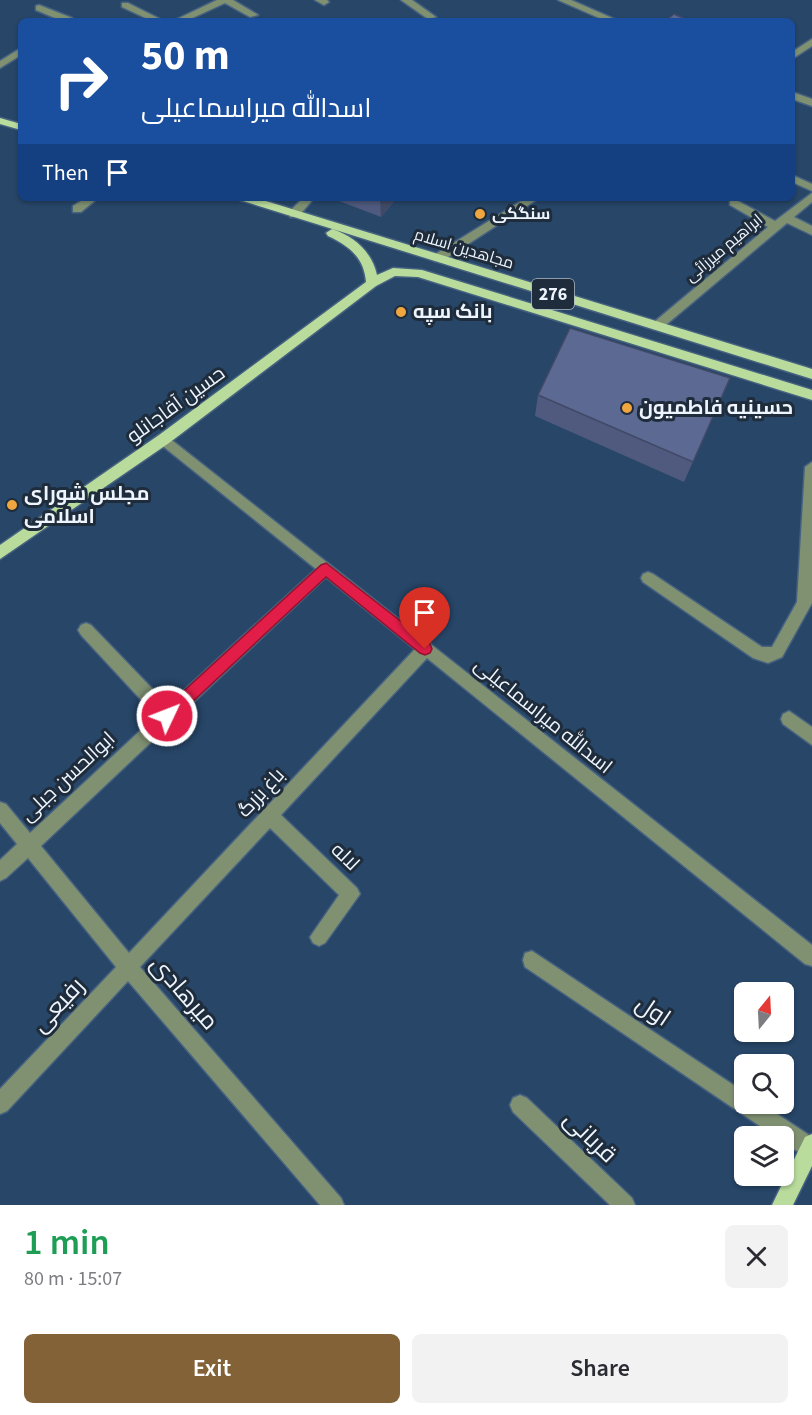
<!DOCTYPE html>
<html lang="en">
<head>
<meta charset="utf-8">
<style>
	body { margin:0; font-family:"Source Sans 3",Cairo,sans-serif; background:#f2f2f3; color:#2b2b33; height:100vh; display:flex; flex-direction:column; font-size:22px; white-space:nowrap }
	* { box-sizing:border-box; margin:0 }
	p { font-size:20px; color:#7c7c81 }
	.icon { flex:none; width:33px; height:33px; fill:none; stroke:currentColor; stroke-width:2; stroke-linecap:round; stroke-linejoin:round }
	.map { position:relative; height:1205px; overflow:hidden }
	.drawer { display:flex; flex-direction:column; background:#fff; flex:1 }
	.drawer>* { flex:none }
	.top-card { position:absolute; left:18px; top:18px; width:777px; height:183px; border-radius:9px; box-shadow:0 2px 4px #0004; background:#1a4fa0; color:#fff; overflow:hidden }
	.needle { width:39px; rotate:18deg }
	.controls { position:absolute; left:734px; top:982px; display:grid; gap:12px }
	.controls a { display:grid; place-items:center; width:60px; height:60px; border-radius:9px; background:#fff; box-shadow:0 2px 4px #0004; font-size:30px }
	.pin { position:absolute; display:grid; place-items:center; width:51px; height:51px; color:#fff; margin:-62px -26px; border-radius:50% 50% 50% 0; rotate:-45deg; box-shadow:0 0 6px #0007 }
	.pin .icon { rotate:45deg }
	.me { position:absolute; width:66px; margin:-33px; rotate:47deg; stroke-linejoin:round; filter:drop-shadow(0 0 4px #0008) }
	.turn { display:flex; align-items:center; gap:21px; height:126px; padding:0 24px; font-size:27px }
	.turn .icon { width:78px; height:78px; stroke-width:2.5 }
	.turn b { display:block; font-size:42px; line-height:51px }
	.then { display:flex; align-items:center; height:57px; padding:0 24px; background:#0003; gap:12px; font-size:22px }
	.round { display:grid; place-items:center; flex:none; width:63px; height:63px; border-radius:9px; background:#f2f2f3 }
	.headline { display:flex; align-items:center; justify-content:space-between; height:102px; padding:0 24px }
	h1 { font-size:36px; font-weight:600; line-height:45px; color:#1e9e55 }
	.action { display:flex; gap:12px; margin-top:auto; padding:12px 24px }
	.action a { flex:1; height:69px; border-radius:9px; background:#846238; color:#fff; font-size:24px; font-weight:600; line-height:69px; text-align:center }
	.action a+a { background:#f2f2f3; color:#2b2b33 }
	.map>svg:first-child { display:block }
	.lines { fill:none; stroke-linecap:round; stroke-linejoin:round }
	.minor-casing { stroke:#476280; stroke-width:3 }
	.major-casing { stroke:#476280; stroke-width:3 }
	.minor { fill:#809172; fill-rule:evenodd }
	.major { fill:#b9dc9c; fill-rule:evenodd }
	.wall { fill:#4f5a7e }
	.shaded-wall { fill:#404a67 }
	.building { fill:#5c6993; stroke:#404a67; stroke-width:1.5 }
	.route { fill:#e11d48; stroke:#92132f; stroke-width:1.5 }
	.poi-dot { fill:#f0a63f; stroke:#1e2c3b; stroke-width:2 }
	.labels { text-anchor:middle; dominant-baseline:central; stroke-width:6; stroke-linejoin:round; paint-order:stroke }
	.far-poi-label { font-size:16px; font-weight:bold; fill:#eef5fe; stroke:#1e2c3b; text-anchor:start }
	.far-street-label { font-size:16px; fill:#eef5fe; stroke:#1e2c3b }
	.shield { fill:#1e2c3b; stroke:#b0b9c4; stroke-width:1.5 }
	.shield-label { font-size:18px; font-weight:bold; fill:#eef5fe }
	.poi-label { font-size:20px; font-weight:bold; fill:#eef5fe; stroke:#1e2c3b; text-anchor:start }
	.street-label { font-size:20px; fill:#eef5fe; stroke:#1e2c3b }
	.near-street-label { font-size:24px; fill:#eef5fe; stroke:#1e2c3b }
</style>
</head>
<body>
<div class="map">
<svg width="812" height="1205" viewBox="0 0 812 1205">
	<rect width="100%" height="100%" fill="#274668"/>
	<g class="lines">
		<g class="minor-casing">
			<path id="minor" d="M217 0H233L258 15 250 17 225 3 186 21H173Z
				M315 0H327L329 2 324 5Z
				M401 0H412L436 17 428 19Z
				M558 0H571L619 21H606Z
				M122 3H128L164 21H152L122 7Z
				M39 5 72 18 74 20 62 21 36 10V6Z
				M812 39V46L792 59V52Z
				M21 48V55L0 68V61Z
				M792 92 812 99V106L792 99Z
				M792 175 812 184V191L792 182Z
				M812 193V202L794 217 812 226V235L787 223 661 329H653V323L768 227 730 205V201H738L775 221Z
				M86 198H98L81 212H73V206Z
				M303 198H314L298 217H290V211Z
				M526 198H539L442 261H434V255Z
				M164 434 812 945V966L805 964 427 658 281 815 357 888 360 894 325 943 319 946 313 943 310 937 339 895 270 828 140 967 341 1198 344 1205H320L128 981 7 1111 0 1114V1089L116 967 28 858 6 878 0 881V860L17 844 0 823V802L6 804 30 833 156 716 81 635 78 630 81 625 86 623 91 625 168 705 316 569 159 443 157 439 159 435ZM326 577 415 649 129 953 41 846Z
				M812 462V603L782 657 768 663 753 658 643 582 641 578 643 574 648 572 653 574 762 647H772L797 602 805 467Z
				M789 711 812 727V745L783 724 781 719 783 714Z
				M532 951 744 1092V1104H762L812 1137V1157L803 1155 783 1142V1137H776L525 967 523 960 525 953Z
				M520 1095 527 1098 632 1198 635 1205H610L513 1112 510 1105 513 1098Z"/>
		</g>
		<g class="major-casing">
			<path id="major" d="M0 118 21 124V130L0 124Z
				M239 198H256L812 369V379L240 200Z
				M332 229C354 236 372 252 377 275L393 268 422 270 812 390V400L418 277 395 276 376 286 169 443 0 559V545L159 435 366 282C364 257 349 246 328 236L326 233Z
				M812 1134V1166L793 1205H772L805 1137Z"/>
		</g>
		<use href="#minor" class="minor"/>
		<use href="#major" class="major"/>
	</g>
	<path class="wall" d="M331 198H397L381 217Z
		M730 378 684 482 535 416 538 395Z"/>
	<path class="shaded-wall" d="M380 198H397L381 217Z"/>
	<path class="building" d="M674 14 690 21H676L669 18Z
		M570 328 730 378 693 462 538 395Z"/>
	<path class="route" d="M326 563 430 644 432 649 430 653 425 655 420 653 326 577 173 720 167 722 162 720 160 716 162 711 321 565Z"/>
	<g class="poi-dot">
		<circle cx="480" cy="214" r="6"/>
		<circle cx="401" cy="312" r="6"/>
		<circle cx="627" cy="408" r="6"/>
		<circle cx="12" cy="505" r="6"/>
	</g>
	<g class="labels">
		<g class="far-poi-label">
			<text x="492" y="214">سنگکی</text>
		</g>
		<g class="far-street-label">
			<text transform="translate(724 248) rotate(-40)">ابراهیم میرزائی</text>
			<text transform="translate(464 249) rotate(17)">مجاهدین اسلام</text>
		</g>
		<rect class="shield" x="532" y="279" width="42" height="30" rx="4.5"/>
		<g class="shield-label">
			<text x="553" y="294">276</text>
		</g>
		<g class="poi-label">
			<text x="413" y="312">بانک سپه</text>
			<text x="639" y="408">حسینیه فاطمیون</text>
			<text x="24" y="494">مجلس شورای<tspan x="24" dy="23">اسلامی</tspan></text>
		</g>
		<g class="street-label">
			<text transform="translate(176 405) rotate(-36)">حسین آقاجانلو</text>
			<text transform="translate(543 716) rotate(39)">اسدالله میراسماعیلی</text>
			<text transform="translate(68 777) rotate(-43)">ابوالحسن جبلی</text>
			<text transform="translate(261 793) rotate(-47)">باغ بزرگ</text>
			<text transform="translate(345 857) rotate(44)">لاله</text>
		</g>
		<g class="near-street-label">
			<text transform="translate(184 993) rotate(49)">میرهادی</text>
			<text transform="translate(58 1005) rotate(-47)">رفیعی</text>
			<text transform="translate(653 1011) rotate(34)">اول</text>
			<text transform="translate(590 1137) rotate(44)">قربانی</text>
		</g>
	</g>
</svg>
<div class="controls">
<a><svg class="needle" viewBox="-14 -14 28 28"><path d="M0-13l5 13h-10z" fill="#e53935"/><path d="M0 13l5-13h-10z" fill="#7c7c81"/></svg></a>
<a><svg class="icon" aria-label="search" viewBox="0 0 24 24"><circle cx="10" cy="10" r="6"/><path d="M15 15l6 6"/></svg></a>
<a><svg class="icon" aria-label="layers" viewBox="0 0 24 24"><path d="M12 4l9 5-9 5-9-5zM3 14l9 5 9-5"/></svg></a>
</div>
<div class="pin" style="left:425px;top:649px;background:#d93025"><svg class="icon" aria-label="arrive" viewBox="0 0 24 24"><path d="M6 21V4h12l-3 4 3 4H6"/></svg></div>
<svg class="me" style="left:167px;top:716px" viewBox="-20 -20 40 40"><circle r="17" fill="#e11d48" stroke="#fff" stroke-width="3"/><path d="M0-11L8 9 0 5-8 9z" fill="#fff"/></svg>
<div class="top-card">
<div class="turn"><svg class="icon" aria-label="right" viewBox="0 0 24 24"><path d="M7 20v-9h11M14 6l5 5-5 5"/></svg><div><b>50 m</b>اسدالله میراسماعیلی</div></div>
<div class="then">Then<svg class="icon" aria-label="arrive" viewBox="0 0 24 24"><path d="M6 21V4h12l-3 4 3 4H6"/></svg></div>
</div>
</div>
<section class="drawer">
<div class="headline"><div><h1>1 min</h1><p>80 m · 15:07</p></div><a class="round"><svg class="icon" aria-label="close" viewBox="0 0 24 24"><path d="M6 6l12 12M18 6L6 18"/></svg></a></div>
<div class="action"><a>Exit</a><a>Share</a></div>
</section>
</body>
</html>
